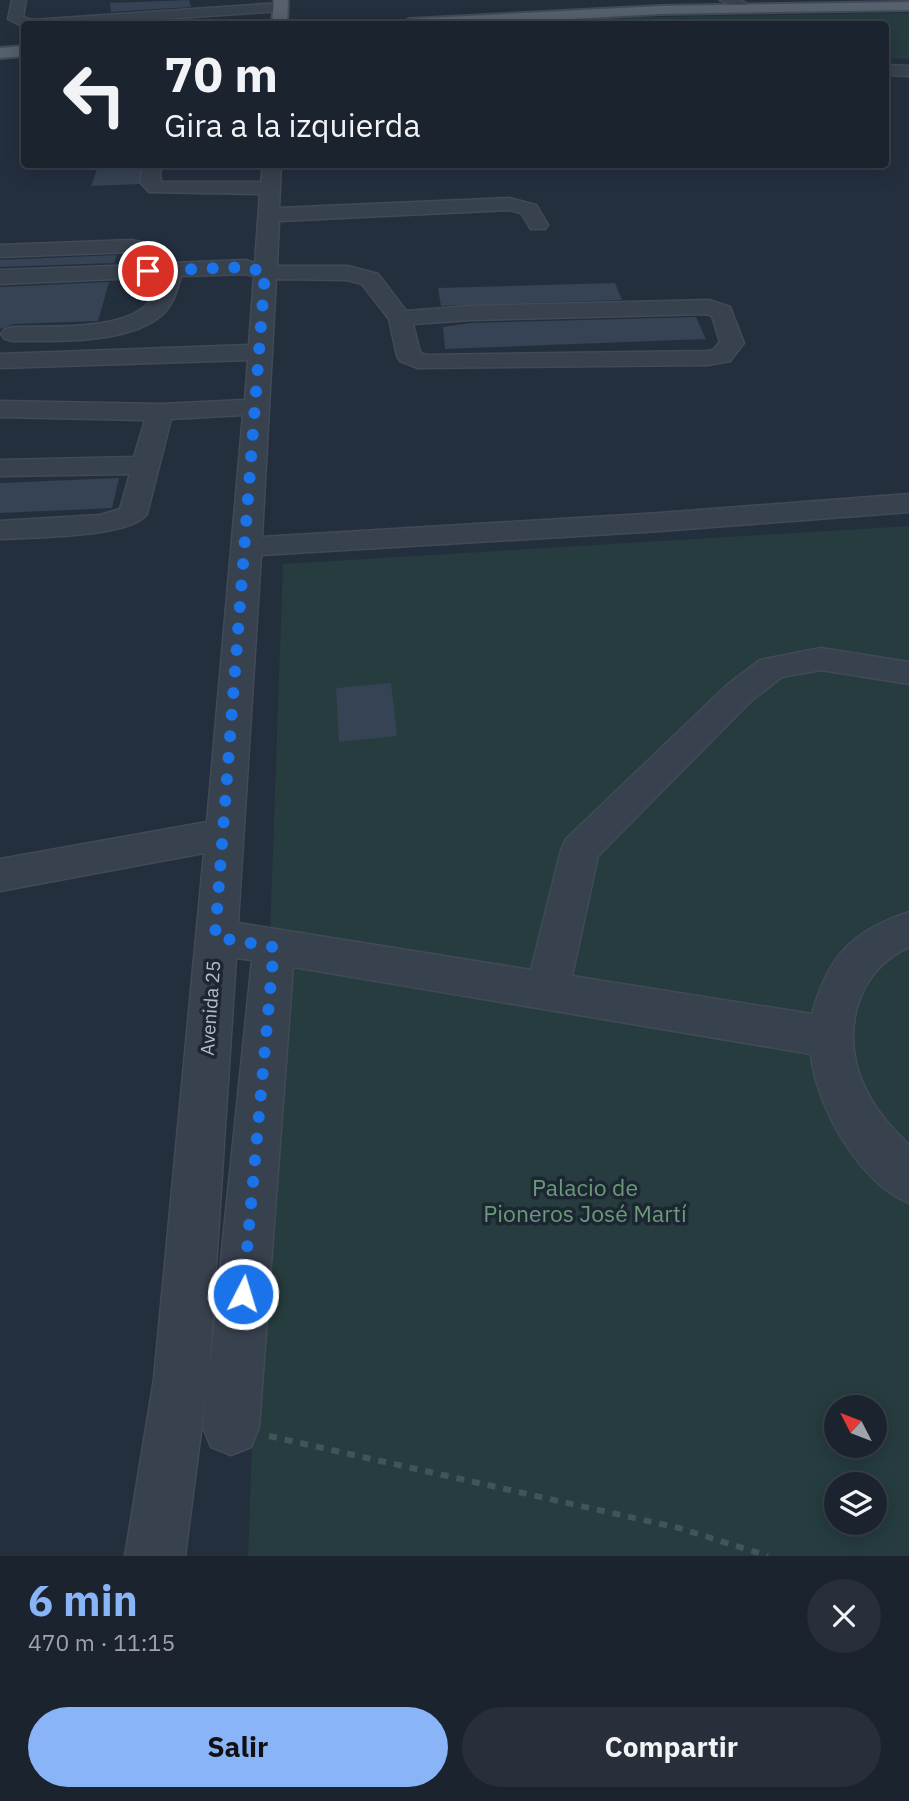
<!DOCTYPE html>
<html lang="es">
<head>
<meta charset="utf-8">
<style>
	body { margin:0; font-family:"IBM Plex Sans",sans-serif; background:#282f3a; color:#f1f3f6; height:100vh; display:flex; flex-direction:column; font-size:26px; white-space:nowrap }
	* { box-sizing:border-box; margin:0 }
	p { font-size:23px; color:#a0a4aa }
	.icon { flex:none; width:38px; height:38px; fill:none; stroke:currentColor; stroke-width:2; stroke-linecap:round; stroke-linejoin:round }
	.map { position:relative; height:1556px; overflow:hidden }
	.side { display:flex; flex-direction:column; background:#1b232e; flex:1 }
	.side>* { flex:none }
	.top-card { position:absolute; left:21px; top:21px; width:868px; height:147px; border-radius:7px; box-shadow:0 4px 18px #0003,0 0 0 2px #39404a; background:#1b232e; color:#f1f3f6; overflow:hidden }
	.needle { width:46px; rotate:312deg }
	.tools { position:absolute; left:824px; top:1395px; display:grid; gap:14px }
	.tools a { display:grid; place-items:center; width:63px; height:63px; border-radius:50%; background:#1b232e; box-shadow:0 4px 18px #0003,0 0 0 2px #39404a; font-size:35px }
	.pin { position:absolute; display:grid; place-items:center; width:60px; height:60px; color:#fff; margin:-30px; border:4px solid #fff; border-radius:50%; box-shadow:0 2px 7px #0007 }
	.me { position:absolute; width:77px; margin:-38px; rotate:5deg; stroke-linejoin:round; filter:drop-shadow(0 0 5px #0008) }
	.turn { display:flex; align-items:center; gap:24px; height:147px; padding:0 28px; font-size:32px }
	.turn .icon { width:91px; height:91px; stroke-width:2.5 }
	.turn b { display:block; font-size:49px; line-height:60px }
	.round { display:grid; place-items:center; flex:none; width:74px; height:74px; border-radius:37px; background:#282f3a }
	.overview { display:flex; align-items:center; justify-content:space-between; height:119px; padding:0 28px }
	h1 { font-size:42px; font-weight:700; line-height:52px; color:#8ab4f8 }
	.primary-button { display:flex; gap:14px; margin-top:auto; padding:14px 28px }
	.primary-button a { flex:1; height:80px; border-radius:42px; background:#8ab4f8; color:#111; font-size:28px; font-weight:700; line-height:80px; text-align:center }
	.primary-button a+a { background:#282f3a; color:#f1f3f6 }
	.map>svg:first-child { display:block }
	.green { fill:#263c3f; fill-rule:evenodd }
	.building { fill:#364354 }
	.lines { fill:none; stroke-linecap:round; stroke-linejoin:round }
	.minor-casing { stroke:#414a57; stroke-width:3 }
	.major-casing { stroke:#414a57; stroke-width:4 }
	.path { stroke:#3f5557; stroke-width:6; stroke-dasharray:8 8; stroke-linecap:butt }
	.minor { fill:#38414e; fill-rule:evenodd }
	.major { fill:#56606e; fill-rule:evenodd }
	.route { stroke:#1a73e8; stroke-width:12; stroke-dasharray:0 21.6 }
	.labels { text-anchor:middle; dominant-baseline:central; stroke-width:7; stroke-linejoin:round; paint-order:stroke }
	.street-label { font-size:19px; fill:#b4bcc9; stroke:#1d2633 }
	.near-park-label { font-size:23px; fill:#6b9a76; stroke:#1d2633 }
</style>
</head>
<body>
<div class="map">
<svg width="909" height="1556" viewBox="0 0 909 1556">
	<rect width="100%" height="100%" fill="#242f3e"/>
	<path class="green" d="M909 13V59L886 58V24L564 23 575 18Z
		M909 526V1556H248L283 564ZM836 1407H875V1446H836ZM836 1484H875V1522H836Z"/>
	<path class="building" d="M189 0 191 7 111 12 110 3Z
		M99 164H143L139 184 91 186Z
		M117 255 114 263 0 267V260Z
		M109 282 98 321 13 324 0 329V287Z
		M615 283 622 300 441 306 438 288Z
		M696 317 706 339 445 349 443 327 471 323Z
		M119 478 112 508 0 513V483Z
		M391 683 397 736 339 742 336 688Z"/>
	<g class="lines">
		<g class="minor-casing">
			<path id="minor" d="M12 0H26L23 17 32 20 281 3 288 7 281 11 87 24H24V27L8 19Z
				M720 0H740L755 8 748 12Z
				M481 15 533 20 540 24 476 22 474 19 476 16Z
				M886 65 909 66V76L886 75Z
				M146 164H166L160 171 161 182H261L263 164H281L279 208 509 198 536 205 548 225 545 229H531L521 213 509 210 279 221 277 266H348L378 274 406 311 471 306 709 300 730 307 744 343 730 361 708 365 418 368 400 361 397 356 389 319 362 284 347 280 276 279 262 537 660 513 909 494V512L660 531 261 555 238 923 531 970 561 850 566 839 727 685 760 660 821 648 909 662V684L821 670 782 677 751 701 598 856 572 976 812 1014C828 956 852 931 909 912V947C853 972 840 1038 866 1090 876 1111 893 1129 909 1145V1203C859 1183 816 1106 811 1054L293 967 259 1427 251 1447 231 1455 211 1447 203 1427 207 1385 185 1556H125L154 1379 204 853 0 891V859L207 822 243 415 171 419 147 514C131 538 30 537 0 539V521L100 515 120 509 130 474 0 476V460L134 457 145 420 0 417V401L160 404 245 400 248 360 0 368V354L249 345 254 276 245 274 181 276C177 292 172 308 158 318 123 344 54 341 13 341L5 339 1 334 5 329 13 327C48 326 132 332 152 298 155 292 157 284 159 277L0 284V270L142 265 132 252 0 257V245L132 240 149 244 159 258 174 263 245 260 255 263 260 194 149 192 140 182 142 170ZM706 314 712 316 720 342 713 350 708 351 426 355 420 352 413 324 471 320ZM236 958 252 960 209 1375Z"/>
		</g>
		<g class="major-casing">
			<path id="major" d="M274 0H288L287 24H272Z
				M909 2V10L660 14 481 24H401L409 19 660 6Z
				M24 46V56L0 58V48Z"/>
		</g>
		<path class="path" d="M269 1436 679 1528 768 1556"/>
		<use href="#minor" class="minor"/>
		<use href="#major" class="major"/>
	</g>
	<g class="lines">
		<path class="route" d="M148 271 245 267 265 272 215 937 274 947 243 1294"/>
	</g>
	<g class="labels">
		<g class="street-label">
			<text transform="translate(210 1008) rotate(-86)">Avenida 25</text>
		</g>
		<g class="near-park-label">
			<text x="585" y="1187">Palacio de<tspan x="585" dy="26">Pioneros José Martí</tspan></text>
		</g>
	</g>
</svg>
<div class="tools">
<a><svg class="needle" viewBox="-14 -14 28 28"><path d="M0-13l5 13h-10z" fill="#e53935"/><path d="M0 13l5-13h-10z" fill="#a0a4aa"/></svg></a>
<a><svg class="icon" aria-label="layers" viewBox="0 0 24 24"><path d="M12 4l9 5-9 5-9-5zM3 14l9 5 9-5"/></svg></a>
</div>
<div class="pin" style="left:148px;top:271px;background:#d93025"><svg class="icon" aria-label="arrive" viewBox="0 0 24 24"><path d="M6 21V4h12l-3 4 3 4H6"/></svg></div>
<svg class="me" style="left:243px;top:1294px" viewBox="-20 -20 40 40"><circle r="17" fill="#1a73e8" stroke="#fff" stroke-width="3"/><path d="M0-11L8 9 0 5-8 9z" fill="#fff"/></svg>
<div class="top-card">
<div class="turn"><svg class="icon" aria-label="left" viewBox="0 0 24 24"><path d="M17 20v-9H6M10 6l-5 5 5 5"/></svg><div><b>70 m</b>Gira a la izquierda</div></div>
</div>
</div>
<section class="side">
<div class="overview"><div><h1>6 min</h1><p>470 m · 11:15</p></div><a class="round"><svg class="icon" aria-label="close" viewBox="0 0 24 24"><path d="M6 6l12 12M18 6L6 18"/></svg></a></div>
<div class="primary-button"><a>Salir</a><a>Compartir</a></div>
</section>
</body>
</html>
